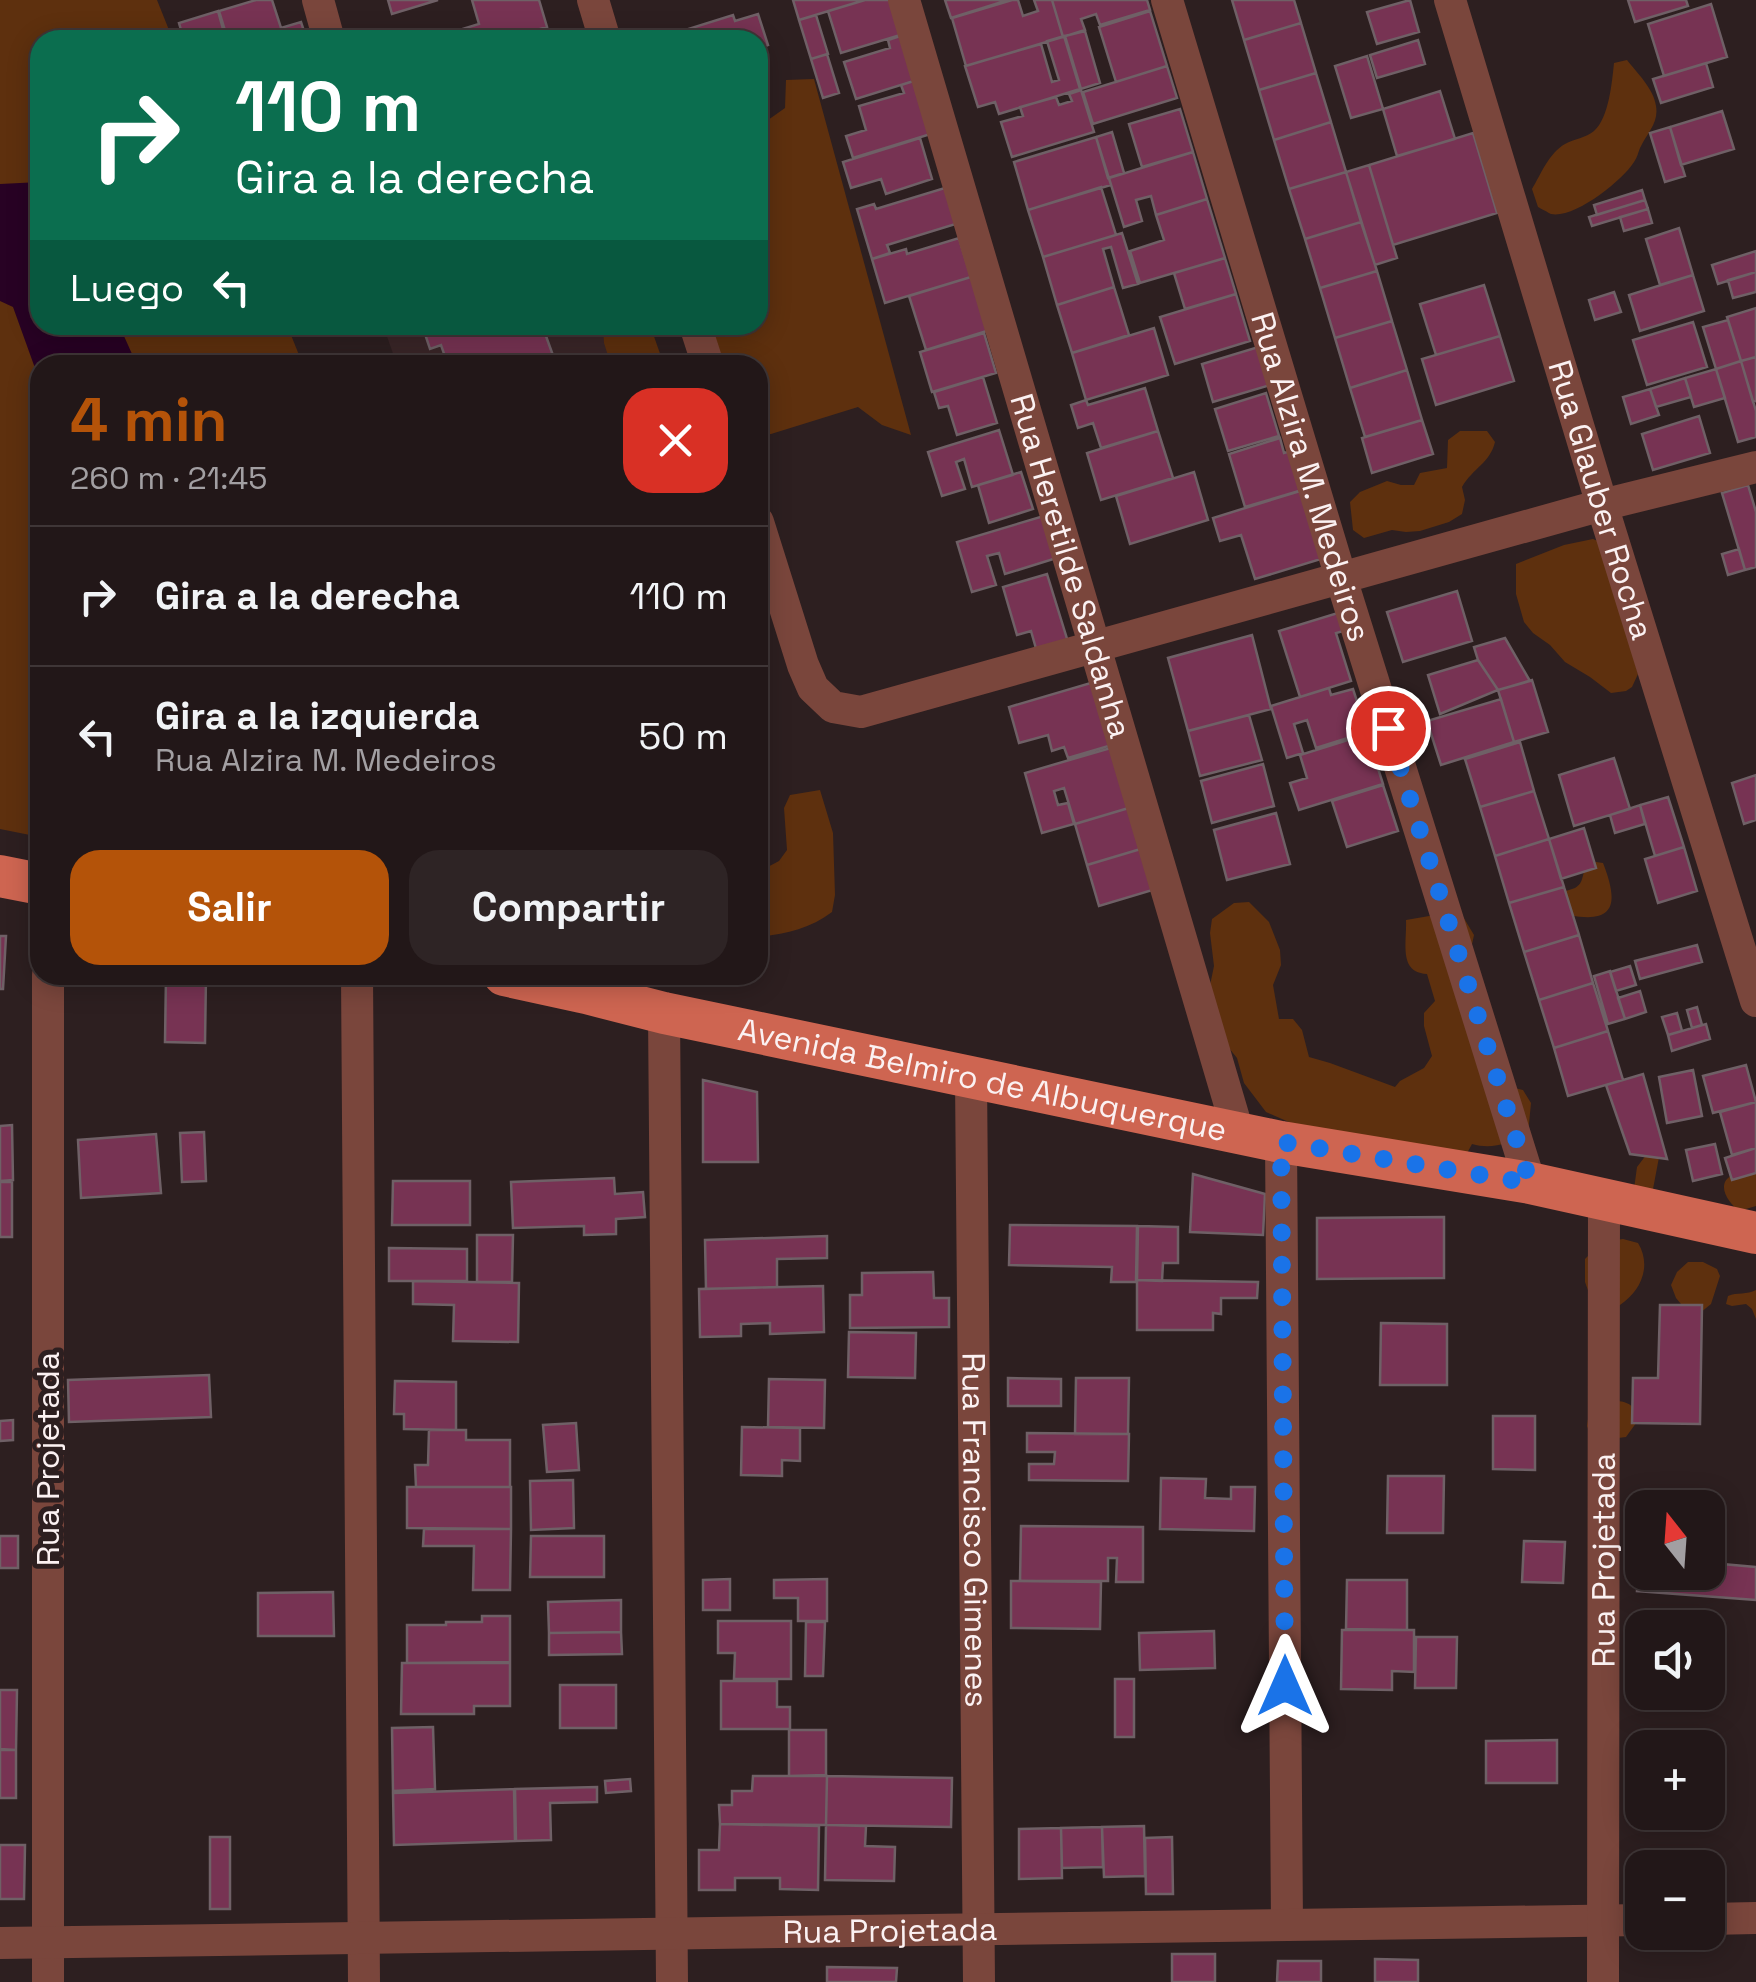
<!DOCTYPE html>
<html lang="es">
<head>
<meta charset="utf-8">
<style>
	body { margin:0; font-family:"Space Grotesk",sans-serif; background:#2e2425; color:#f1f3f6; height:100vh; display:flex; flex-direction:column; font-size:38px; white-space:nowrap }
	* { box-sizing:border-box; margin:0 }
	p { font-size:32px; color:#a29fa2 }
	.icon { flex:none; width:55px; height:55px; fill:none; stroke:currentColor; stroke-width:2; stroke-linecap:round; stroke-linejoin:round }
	.map { position:relative; flex:1; overflow:hidden }
	.panel { position:absolute; left:30px; top:355px; width:738px; height:630px; display:flex; flex-direction:column; background:#221718; border-radius:30px; box-shadow:0 5px 25px #0003,0 0 0 2px #3f3637 }
	.panel>* { flex:none }
	.top-card { position:absolute; left:30px; top:30px; width:738px; height:305px; border-radius:30px; box-shadow:0 5px 25px #0003,0 0 0 2px #3f3637; background:#0b6e4f; color:#fff; overflow:hidden }
	.needle { width:65px; rotate:343deg }
	.controls { position:absolute; left:1625px; top:1490px; display:grid; gap:20px }
	.controls a { display:grid; place-items:center; width:100px; height:100px; border-radius:20px; background:#221718; box-shadow:0 5px 25px #0003,0 0 0 2px #3f3637; font-size:50px }
	.pin { position:absolute; display:grid; place-items:center; width:85px; height:85px; color:#fff; margin:-42px; border:5px solid #fff; border-radius:50%; box-shadow:0 2px 10px #0007 }
	.me { position:absolute; width:110px; margin:-55px; rotate:0deg; stroke-linejoin:round; filter:drop-shadow(0 0 8px #0008) }
	.turn { display:flex; align-items:center; gap:35px; height:210px; padding:0 40px; font-size:45px }
	.turn .icon { width:130px; height:130px; stroke-width:2.5 }
	.turn b { display:block; font-size:70px; line-height:85px }
	.then { display:flex; align-items:center; height:95px; padding:0 40px; background:#0003; gap:20px; font-size:38px }
	.round { display:grid; place-items:center; flex:none; width:105px; height:105px; border-radius:30px; background:#2e2425 }
	.head { display:flex; align-items:center; justify-content:space-between; height:170px; padding:0 40px }
	h1 { font-size:60px; font-weight:600; line-height:75px; color:#b45309 }
	.button { display:flex; gap:20px; margin-top:auto; padding:20px 40px }
	.button a { flex:1; height:115px; border-radius:30px; background:#b45309; color:#fff; font-size:40px; font-weight:600; line-height:115px; text-align:center }
	.button a+a { background:#2e2425; color:#f1f3f6 }
	ul { padding:0; list-style:none }
	li { display:flex; align-items:center; gap:30px; height:140px; padding:0 40px; border-top:2px solid #3f3637 }
	li div { flex:1 }
	li b { display:block; font-size:38px }
	li em { font-style:normal }
	.map>svg:first-child { display:block }
	.built { fill:#3a2628 }
	.green { fill:#5e300e }
	.water { fill:#280224 }
	.building { fill:#773353; stroke:#6f6066; stroke-width:2.5 }
	.lines { fill:none; stroke-linecap:round; stroke-linejoin:round }
	.minor { stroke:#7a463c; stroke-width:32 }
	.major { stroke:#ce6551; stroke-width:42 }
	.route { stroke:#1a73e8; stroke-width:18; stroke-dasharray:0 32.4 }
	.labels { text-anchor:middle; dominant-baseline:central; stroke-width:10; stroke-linejoin:round; paint-order:stroke }
	.street-label { font-size:32px; fill:#fbf1f2; stroke:#2d1f20 }
</style>
</head>
<body>
<div class="map">
<svg width="1756" height="1982" viewBox="0 0 1756 1982">
	<rect width="100%" height="100%" fill="#2d1f20"/>
	<path class="built" d="M383 325H617L631 365H397Z"/>
	<path class="green" d="M0 0H157L173 40H40V325H287L303 365H40V837L0 829Z
		M1627 60C1637 73 1654 89 1656 106 1659 123 1647 133 1640 148 1638 153 1637 158 1634 162 1622 181 1574 219 1551 214 1549 213 1540 208 1538 207L1532 189C1541 174 1549 153 1565 144 1574 139 1586 138 1594 131 1609 118 1612 82 1614 63Z
		M814 79 911 435 882 425 858 407 771 434 758 435V365H718L706 325H758V127L785 108 786 80Z
		M603 325H650L664 365H611L604 343Z
		M1460 431H1487L1495 442C1490 463 1473 468 1462 487L1465 500 1462 514 1449 522 1420 531 1406 532 1392 530 1364 538 1353 530 1350 502 1360 492 1387 481 1401 485H1414L1420 473 1447 468 1448 440Z
		M1593 539 1600 542 1638 674 1632 687 1626 691 1611 693 1590 677 1565 662 1550 645 1533 633 1524 622 1516 594V564L1564 545Z
		M820 790 833 833 835 895 832 912C810 929 784 934 758 937V872L779 861 787 850 784 808 790 795Z
		M1596 862 1603 863C1617 899 1619 925 1569 915L1560 892C1565 891 1570 890 1575 888 1588 881 1577 868 1596 862Z
		M1249 902 1269 922 1280 950 1281 965 1273 985 1279 1019H1293L1302 1030 1309 1057 1330 1063 1395 1087 1400 1081 1424 1068 1432 1056 1424 1026V1013L1435 1001 1427 974C1398 973 1407 942 1406 920L1435 915H1462L1474 935 1471 949 1510 1087 1523 1090 1531 1103 1528 1134C1510 1143 1492 1150 1472 1144L1465 1157 1291 1123 1266 1112 1244 1083 1237 1058 1220 1037 1208 995 1214 966 1210 933 1212 919 1234 903Z
		M1650 1150 1660 1152 1653 1189H1634L1637 1167Z
		M1754 1171 1756 1173V1206L1739 1211C1731 1205 1718 1189 1727 1179 1732 1173 1747 1172 1754 1171Z
		M1623 1239 1638 1243C1652 1266 1641 1291 1620 1305L1590 1296 1585 1282V1259C1598 1246 1604 1241 1623 1239Z
		M1688 1262H1703L1717 1269 1720 1276 1711 1304 1700 1313 1686 1310 1676 1298 1671 1285 1677 1272Z
		M1756 1290V1319L1752 1309 1746 1304 1732 1306 1726 1304 1728 1296C1737 1292 1747 1295 1756 1290Z
		M1608 1399C1626 1403 1632 1400 1639 1419L1626 1437 1603 1440 1590 1434 1587 1426 1589 1412Z"/>
	<path class="water" d="M40 182V325H119L137 365H40V382L13 307 0 301V184Z"/>
	<path class="building" d="M256 0H272L281 28 301 22 306 37 298 40H228L219 11Z
		M388 0H438L392 14Z
		M472 0H539L547 27 501 40H462L459 30 479 24Z
		M793 0H865L799 20Z
		M865 0H897L907 33 841 53 828 11Z
		M945 0H1008L951 18Z
		M1012 0H1018L1023 16 1038 11 1034 0H1052L1063 37 966 66 952 18Z
		M1052 0H1147L1150 10 1100 25 1096 14 1081 19 1085 30 1063 37Z
		M1232 0H1294L1301 23 1244 40Z
		M1410 0 1419 32 1377 44 1367 12Z
		M1628 0H1686L1688 6 1635 22Z
		M1711 4 1727 57 1664 76 1648 24Z
		M218 11 226 40H184L179 23Z
		M1150 11 1167 66 1116 82 1099 27Z
		M758 14 768 45 758 49V40H688L685 30 733 15 735 21Z
		M816 15 828 54 811 59 799 20Z
		M1301 23 1316 73 1259 90 1244 40Z
		M1085 31 1100 83 1081 89 1065 36Z
		M903 35 917 80 856 99 844 62 890 48 888 40Z
		M1064 36 1080 89 999 114 995 102 978 107 965 66 1041 44 1052 82 1059 80 1047 41Z
		M1418 40 1425 64 1377 78 1370 55Z
		M827 54 839 93 823 98 811 59Z
		M1367 56 1383 109 1351 118 1335 66Z
		M1706 63 1713 87 1661 103 1653 79Z
		M1167 66 1177 98 1093 124 1083 92Z
		M1316 73 1331 122 1274 140 1259 90Z
		M917 80 934 133 853 158 846 136 866 130 859 106 904 93 901 85Z
		M1081 90 1094 132 1012 157 1001 122 1023 116 1020 107 1056 97 1059 105 1072 101 1069 94Z
		M1440 91 1455 139 1397 156 1383 109Z
		M1180 109 1193 152 1142 167 1129 124Z
		M1722 111 1734 149 1681 165 1670 127Z
		M1331 122 1346 172 1289 189 1274 140Z
		M1670 127 1685 176 1665 182 1650 133Z
		M1112 132 1124 173 1108 178 1096 137Z
		M1473 133 1497 213 1393 245 1369 165Z
		M1096 137 1111 185 1028 210 1014 162Z
		M920 138 932 179 886 194 881 179 851 188 843 162Z
		M1193 152 1207 199 1156 215 1151 196 1136 200 1142 221 1124 227 1109 178Z
		M1369 165 1397 258 1375 265 1346 172Z
		M1346 172 1361 222 1305 239 1289 189Z
		M948 187 959 223 887 245 890 253 872 259 857 209 874 204 876 209Z
		M1101 187 1116 235 1043 257 1028 210Z
		M1642 190 1645 200 1597 215 1594 205Z
		M1207 199 1225 258 1140 283 1130 251 1164 240 1156 215Z
		M1645 200 1648 209 1592 226 1589 217Z
		M1648 209 1652 223 1624 231 1620 217Z
		M1361 222 1377 271 1320 288 1305 239Z
		M1679 228 1693 275 1660 285 1646 239Z
		M1122 233 1138 284 1123 288 1111 247 1103 249 1114 287 1057 305 1043 257Z
		M959 238 971 277 885 303 872 259 906 249 907 254Z
		M1756 251V272L1718 284 1712 265Z
		M1225 258 1236 294 1185 309 1174 273Z
		M1377 271 1392 321 1335 338 1320 288Z
		M1756 272V292L1733 298 1728 280Z
		M1693 275 1704 311 1640 331 1629 295Z
		M974 276 990 330 926 350 909 296Z
		M1484 285 1500 336 1436 355 1420 304Z
		M1114 287 1129 335 1072 353 1057 305Z
		M1614 292 1621 312 1595 320 1589 300Z
		M1236 294 1250 341 1175 364 1160 317Z
		M1756 308V357L1741 361 1727 317Z
		M1728 320 1741 361 1716 369 1703 327Z
		M1392 321 1407 370 1350 388 1335 338Z
		M1693 322 1707 367 1647 385 1633 340Z
		M432 325H542L555 361 547 365H448L441 345 430 349 423 328Z
		M1154 328 1168 375 1086 400 1072 353Z
		M984 333 996 373 932 392 920 352Z
		M1500 336 1514 381 1436 405 1422 359Z
		M1265 345 1277 383 1213 402 1202 364Z
		M1756 357V401L1753 402 1741 361Z
		M1741 361 1756 411V437L1738 442 1716 369Z
		M1716 369 1725 398 1694 407 1685 378Z
		M1407 370 1422 420 1365 437 1350 388Z
		M983 377 997 423 957 435 948 406 939 408 934 392Z
		M1685 378 1691 397 1656 407 1650 389Z
		M1145 388 1158 431 1101 448 1093 423 1078 428 1071 405 1086 400 1088 405Z
		M1650 389 1659 415 1631 424 1623 397Z
		M1266 393 1279 436 1228 451 1215 409Z
		M1699 416 1710 453 1653 470 1642 434Z
		M1422 420 1433 454 1372 473 1362 438Z
		M999 430 1013 475 972 487 964 459 956 462 965 489 942 496 928 452Z
		M1158 431 1173 478 1101 500 1087 453Z
		M1280 438 1284 453 1298 449 1309 488 1245 507 1229 454Z
		M1021 472 1033 509 989 523 978 485Z
		M1194 472 1208 520 1130 544 1116 496Z
		M1748 485 1756 512V567L1745 570 1722 493Z
		M1300 491 1321 559 1255 579 1241 535 1220 541 1213 518Z
		M1047 515 1060 557 1005 574 999 553 987 556 996 585 972 592 957 542Z
		M1739 549 1745 570 1728 575 1722 554Z
		M1047 574 1068 642 1037 652 1031 631 1017 635 1003 587Z
		M1457 591 1472 641 1403 662 1387 612Z
		M1341 612 1347 630 1336 633 1351 681 1300 697 1279 631Z
		M1252 635 1271 709 1188 731 1168 658Z
		M1505 638 1530 681 1498 690 1478 660 1474 647Z
		M1478 660 1498 690 1440 714 1428 675Z
		M1532 680 1548 732 1514 742 1498 690Z
		M1094 682 1112 745 1068 758 1064 747 1052 751 1048 735 1019 743 1009 707Z
		M1329 688 1331 695 1353 689 1367 732 1316 748 1307 720 1294 724 1303 753 1287 758 1271 706Z
		M1501 699 1514 742 1441 765 1427 721Z
		M1249 715 1262 760 1200 776 1188 731Z
		M1367 734 1383 784 1299 810 1290 783 1307 778 1300 755Z
		M1520 742 1534 791 1480 807 1465 759Z
		M1114 747 1132 807 1075 824 1064 788 1054 791 1058 805 1068 803 1074 824 1042 833 1025 773Z
		M1614 758 1630 809 1574 826 1559 775Z
		M1263 764 1274 806 1212 823 1201 781Z
		M1756 775V820L1744 824 1732 783Z
		M1383 785 1398 831 1347 847 1332 801Z
		M1534 791 1549 839 1495 856 1480 807Z
		M1668 797 1684 847 1655 856 1640 805Z
		M1640 805 1645 824 1615 833 1610 815Z
		M1132 807 1144 848 1087 865 1075 824Z
		M1276 813 1290 864 1227 880 1214 830Z
		M1584 828 1596 868 1561 879 1549 839Z
		M1549 839 1564 887 1509 903 1495 856Z
		M1684 847 1697 891 1658 903 1645 859Z
		M1144 848 1156 889 1099 906 1087 865Z
		M1564 887 1579 935 1524 952 1509 903Z
		M1579 935 1593 983 1539 1000 1524 952Z
		M0 936H6L3 989H0Z
		M1697 945 1702 962 1640 979 1635 961Z
		M1630 966 1636 985 1616 991 1610 972Z
		M1610 971 1625 1019 1608 1024 1594 976Z
		M166 976H206L205 1043 165 1042Z
		M1593 983 1608 1031 1554 1048 1539 1000Z
		M1640 991 1646 1012 1625 1019 1618 998Z
		M1697 1007 1702 1025 1692 1028 1687 1010Z
		M1677 1013 1682 1031 1668 1035 1662 1017Z
		M1706 1024 1710 1039 1672 1051 1668 1035Z
		M1608 1031 1623 1080 1568 1096 1554 1048Z
		M1746 1065 1756 1102 1713 1113 1703 1076Z
		M1693 1070 1702 1116 1667 1123 1659 1077Z
		M1643 1074 1667 1159 1630 1154 1606 1085Z
		M703 1080 757 1092 758 1162H703Z
		M1756 1102V1148L1732 1155 1720 1112Z
		M12 1125 13 1180 0 1181V1126Z
		M204 1132 206 1181 182 1182 180 1133Z
		M156 1134 161 1193 81 1198 78 1140Z
		M1715 1144 1722 1174 1693 1181 1686 1150Z
		M1756 1148V1173L1732 1180 1725 1158Z
		M1193 1174 1265 1194 1263 1235 1190 1232Z
		M614 1178 615 1194 643 1192 645 1217 616 1219V1234L584 1235V1226L513 1228 511 1182Z
		M393 1181H470V1225H392Z
		M0 1182H12V1237H0Z
		M1444 1217V1278L1317 1279V1218Z
		M1010 1225 1137 1226 1136 1282H1111L1112 1267 1009 1265Z
		M1138 1226 1178 1227V1263H1163L1162 1281 1137 1280Z
		M477 1235H513L512 1282H477Z
		M827 1236V1258L777 1259V1287L706 1289 705 1240Z
		M389 1248 467 1249V1281H389Z
		M933 1272 934 1298H949V1327L850 1328V1295H862V1273Z
		M1137 1280 1258 1282 1257 1298H1221V1314L1213 1313V1330H1137Z
		M413 1281 519 1283 518 1342 453 1341 454 1305 413 1304Z
		M823 1286 824 1332 770 1334V1323L741 1324V1336L700 1337 699 1289Z
		M1660 1305H1702L1700 1424 1632 1423 1633 1378H1658Z
		M1381 1323 1447 1324V1385H1380Z
		M849 1332 916 1333 915 1378 848 1377Z
		M209 1375 211 1417 69 1422 68 1380Z
		M1008 1378 1061 1379V1406H1008Z
		M1076 1378H1129L1128 1434H1075Z
		M769 1379 825 1380 824 1428 768 1427Z
		M395 1381 456 1382V1430L404 1429V1414H394Z
		M1493 1416H1535V1470L1493 1469Z
		M13 1420V1440L0 1441V1421Z
		M576 1423 579 1470 547 1472 543 1425Z
		M742 1427 800 1428V1461L782 1460V1476L741 1475Z
		M429 1430H466V1440H510V1487H416L415 1465H428Z
		M1027 1433 1129 1434 1128 1481 1029 1480V1464H1054L1055 1452H1027Z
		M1388 1476H1444L1443 1533H1387Z
		M1161 1478 1206 1479 1205 1498 1231 1499V1487H1255L1254 1531 1160 1529Z
		M573 1480 574 1528 531 1530 530 1481Z
		M407 1487H511V1529L407 1528Z
		M1644 1494 1716 1500 1711 1563 1756 1567V1600L1637 1591 1642 1517V1572H1708V1508H1643Z
		M1021 1526 1143 1527V1582H1116L1117 1558H1108V1581H1020Z
		M424 1529H511L510 1590H473L474 1546H423Z
		M0 1536H18V1568H0Z
		M531 1536H604V1577H530Z
		M1524 1541 1565 1542 1563 1583 1522 1582Z
		M730 1579V1610H703V1580Z
		M827 1579V1621H798V1598H774V1580Z
		M1347 1580H1407V1630L1346 1629Z
		M1011 1581 1101 1582 1100 1629 1011 1628Z
		M333 1592 334 1636H258V1593Z
		M621 1600V1632L549 1633 548 1602Z
		M482 1616H510V1662L407 1663V1625H446V1622H482Z
		M718 1621H791V1679H734L735 1653H718Z
		M806 1622H825L823 1676H805Z
		M1342 1630H1414V1672L1392 1671V1690L1341 1689Z
		M1214 1631 1215 1668 1140 1670 1139 1633Z
		M621 1632 622 1654 549 1655V1633Z
		M1416 1637H1457L1456 1688H1415Z
		M402 1663H510V1706H474V1714H401Z
		M1115 1679H1134V1737H1115Z
		M721 1681H777V1707H790V1729H721Z
		M560 1685H616V1728H560Z
		M0 1690H17L16 1750 0 1749Z
		M433 1727 435 1789 393 1791 392 1728Z
		M789 1730H826V1775L789 1776Z
		M1557 1740V1783H1486V1741Z
		M0 1750H16V1798H0Z
		M753 1776H827L826 1825 720 1824 719 1805H732V1791H752Z
		M827 1776 952 1778 951 1827 826 1825Z
		M630 1779 631 1791 606 1793 605 1781Z
		M597 1787V1802L550 1803 551 1840 516 1841 515 1789Z
		M514 1789 515 1841 394 1845 393 1793Z
		M720 1824 819 1826 818 1890 780 1889V1878H735V1890H699V1850H719Z
		M826 1825 866 1826 865 1846 895 1847 894 1881 825 1880Z
		M1144 1826 1145 1876 1104 1877 1102 1827Z
		M1102 1827 1103 1867 1062 1868 1061 1828Z
		M1061 1828 1062 1878 1019 1879V1829Z
		M210 1837H230V1909H210Z
		M1172 1837 1173 1894H1146L1145 1838Z
		M0 1845H25L24 1899H0Z
		M1172 1954H1215V1982H1172Z
		M1375 1959 1418 1960V1982H1375Z
		M1278 1961H1321V1982H1277Z
		M827 1967 897 1968 896 1982H827Z"/>
	<g class="lines">
		<g class="minor">
			<path d="M318 0 329 40"/>
			<path d="M593 0 605 40"/>
			<path id="s1" d="M904 0 1238 1132"/>
			<path id="s2" d="M1167 0 1341 578 1530 1183"/>
			<path id="s3" d="M1450 0 1602 505 1756 1001"/>
			<path d="M695 325 708 365"/>
			<path d="M758 522 803 665 813 688 833 707 861 712 1602 505 1756 467"/>
			<path d="M48 975V1982"/>
			<path d="M357 975 364 1982"/>
			<path d="M664 1013 672 1982"/>
			<path id="s4" d="M971 1078 979 1982"/>
			<path d="M1281 1142 1287 1925"/>
			<path d="M1708 1919 1756 1918"/>
			<path id="s5" d="M0 1943 1642 1920"/>
			<path id="s6" d="M1603 1982 1604 1198"/>
		</g>
		<g class="major">
			<path d="M0 876 40 884"/>
			<path id="s7" d="M504 975 586 993 664 1013 1281 1142 1530 1183 1756 1233"/>
		</g>
	</g>
	<g class="lines">
		<path class="route" d="M1285 1686 1281 1142 1530 1183 1388 728"/>
	</g>
	<g class="labels">
		<g class="street-label">
			<text stroke="none"><textPath href="#s2" startOffset="498">Rua Alzira M. Medeiros</textPath></text>
			<text stroke="none"><textPath href="#s3" startOffset="522">Rua Glauber Rocha</textPath></text>
			<text stroke="none"><textPath href="#s1" startOffset="590">Rua Heretilde Saldanha</textPath></text>
			<text stroke="none"><textPath href="#s7" startOffset="490">Avenida Belmiro de Albuquerque</textPath></text>
			<text transform="translate(48 1459) rotate(-90)">Rua Projetada</text>
			<text stroke="none"><textPath href="#s4" startOffset="452">Rua Francisco Gimenes</textPath></text>
			<text stroke="none"><textPath href="#s6" startOffset="422">Rua Projetada</textPath></text>
			<text stroke="none"><textPath href="#s5" startOffset="890">Rua Projetada</textPath></text>
		</g>
	</g>
</svg>
<div class="controls">
<a><svg class="needle" viewBox="-14 -14 28 28"><path d="M0-13l5 13h-10z" fill="#e53935"/><path d="M0 13l5-13h-10z" fill="#a29fa2"/></svg></a>
<a><svg class="icon" aria-label="sound" viewBox="0 0 24 24"><path d="M4 9h4l5-4v14l-5-4H4zM17 9q2 3 0 6"/></svg></a>
<a>+</a>
<a>−</a>
</div>
<div class="pin" style="left:1388px;top:728px;background:#d93025"><svg class="icon" aria-label="arrive" viewBox="0 0 24 24"><path d="M6 21V4h12l-3 4 3 4H6"/></svg></div>
<svg class="me" style="left:1285px;top:1686px" viewBox="-20 -20 40 40"><path d="M0-17L14 15 0 8-14 15z" fill="#1a73e8" stroke="#fff" stroke-width="4"/></svg>
<div class="top-card">
<div class="turn"><svg class="icon" aria-label="right" viewBox="0 0 24 24"><path d="M7 20v-9h11M14 6l5 5-5 5"/></svg><div><b>110 m</b>Gira a la derecha</div></div>
<div class="then">Luego<svg class="icon" aria-label="left" viewBox="0 0 24 24"><path d="M17 20v-9H6M10 6l-5 5 5 5"/></svg></div>
</div>
<section class="panel">
<div class="head"><div><h1>4 min</h1><p>260 m · 21:45</p></div><a class="round" style="background:#d93025;color:#fff"><svg class="icon" aria-label="close" viewBox="0 0 24 24"><path d="M6 6l12 12M18 6L6 18"/></svg></a></div>
<ul>
<li><svg class="icon" aria-label="right" viewBox="0 0 24 24"><path d="M7 20v-9h11M14 6l5 5-5 5"/></svg><div><b>Gira a la derecha</b></div><em>110 m</em></li>
<li><svg class="icon" aria-label="left" viewBox="0 0 24 24"><path d="M17 20v-9H6M10 6l-5 5 5 5"/></svg><div><b>Gira a la izquierda</b><p>Rua Alzira M. Medeiros</p></div><em>50 m</em></li>
</ul>
<div class="button"><a>Salir</a><a>Compartir</a></div>
</section>
</div>
</body>
</html>
